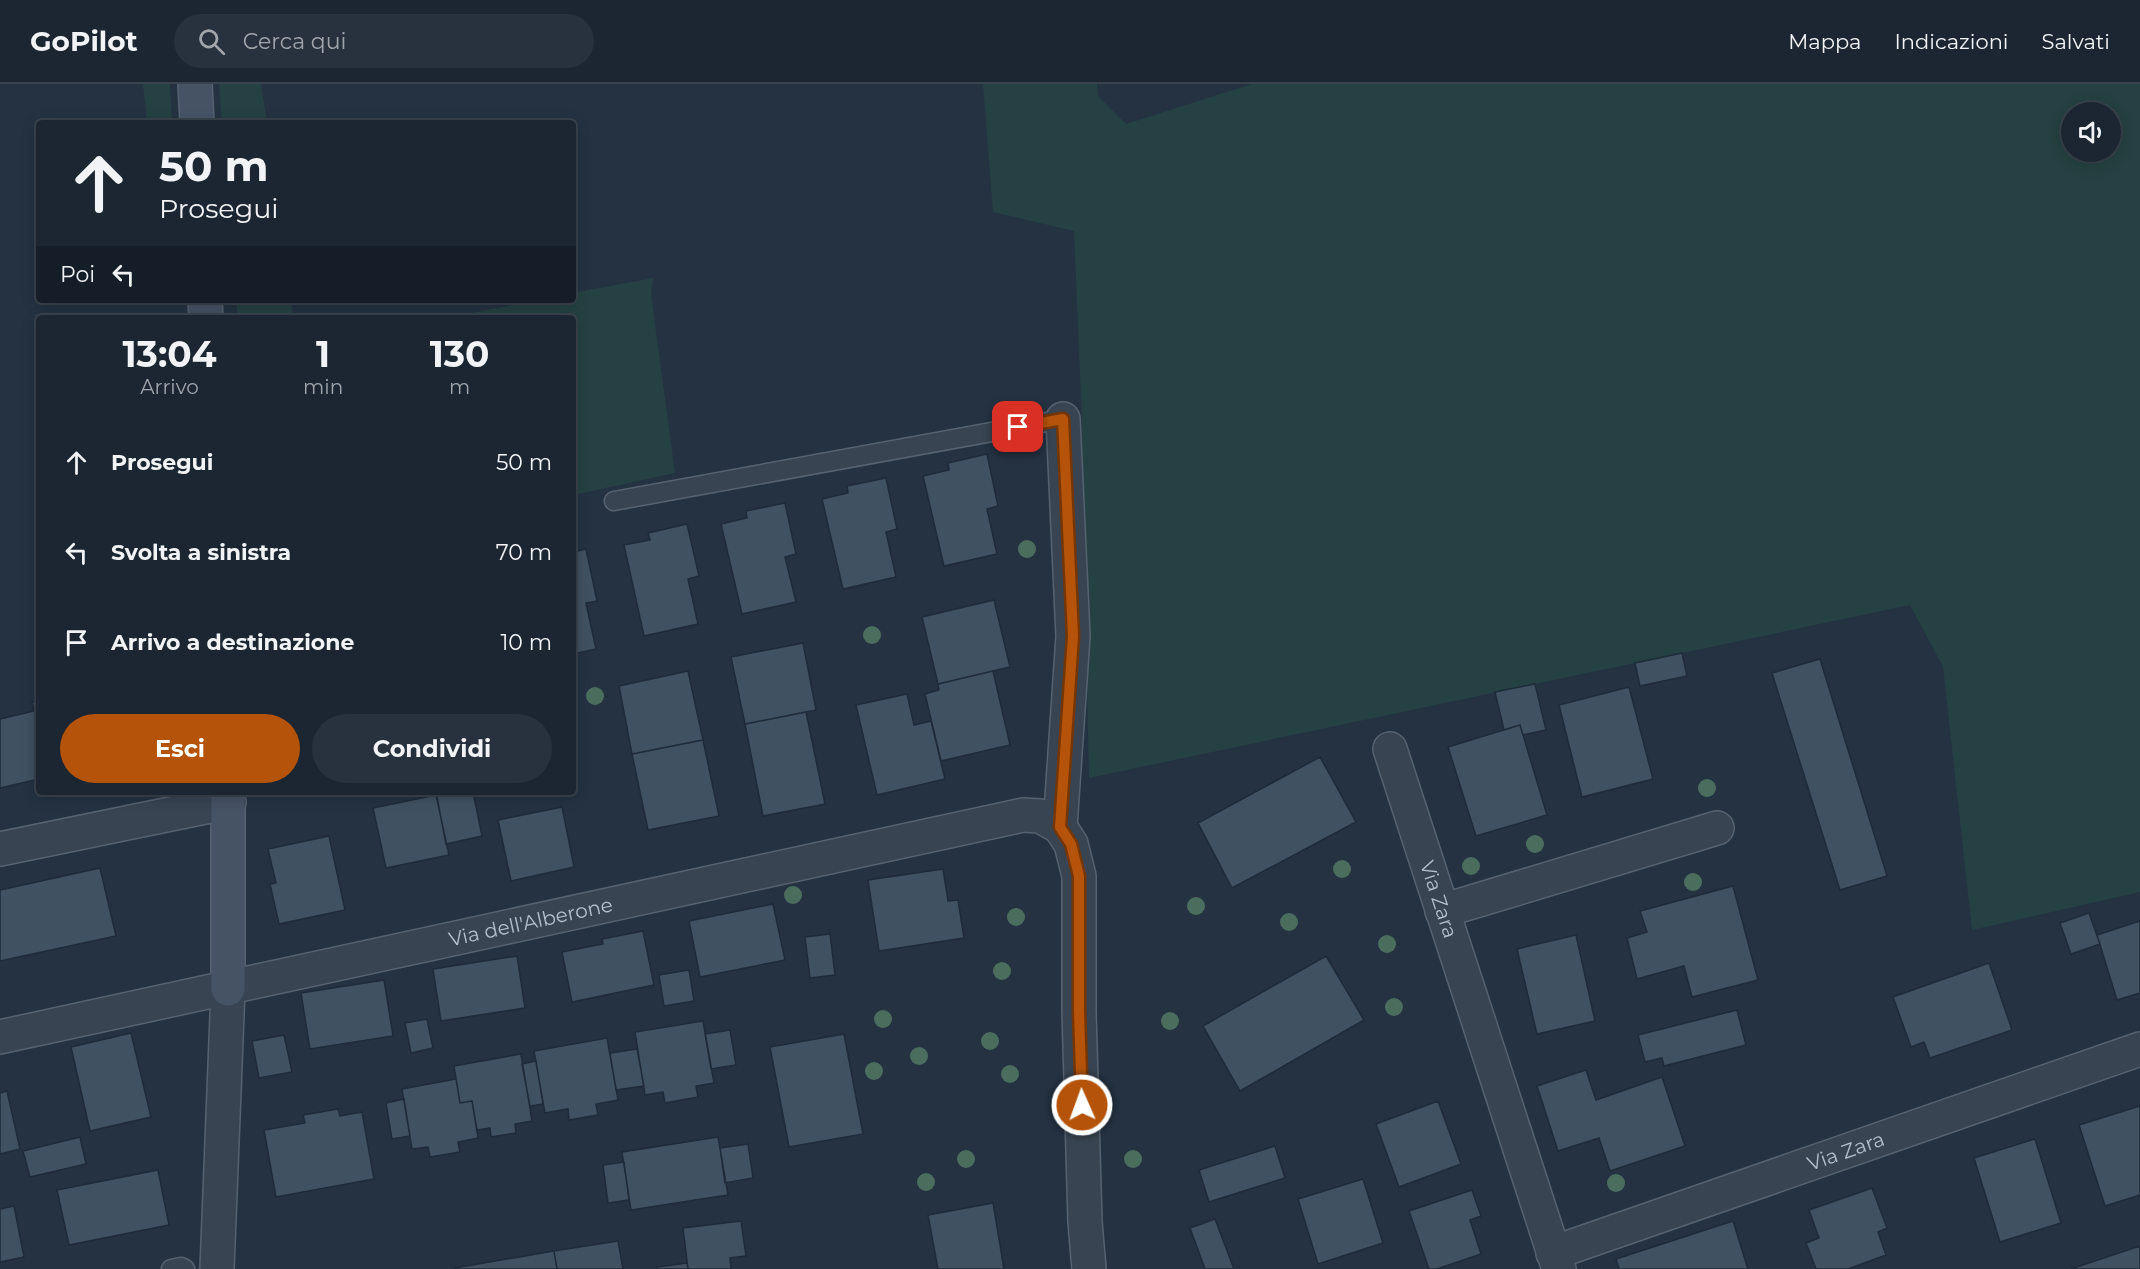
<!DOCTYPE html>
<html lang="it">
<head>
<meta charset="utf-8">
<style>
	body { margin:0; font-family:Montserrat,sans-serif; background:#28323e; color:#f1f3f6; height:100vh; display:flex; flex-direction:column; font-size:22px; white-space:nowrap }
	* { box-sizing:border-box; margin:0 }
	p { font-size:20px; color:#a0a5ac }
	.icon { flex:none; width:33px; height:33px; fill:none; stroke:currentColor; stroke-width:2; stroke-linecap:round; stroke-linejoin:round }
	.map { position:relative; flex:1; overflow:hidden }
	.drawer { position:absolute; left:36px; top:231px; width:540px; height:480px; display:flex; flex-direction:column; background:#1b2632; border-radius:6px; box-shadow:0 3px 15px #0003,0 0 0 2px #39434d }
	.drawer>* { flex:none }
	.guide { position:absolute; left:36px; top:36px; width:540px; height:183px; border-radius:6px; box-shadow:0 3px 15px #0003,0 0 0 2px #39434d; background:#1b2632; color:#f1f3f6; overflow:hidden }
	.tools { position:absolute; left:2061px; top:18px; display:grid; gap:12px }
	.tools a { display:grid; place-items:center; width:60px; height:60px; border-radius:50%; background:#1b2632; box-shadow:0 3px 15px #0003,0 0 0 2px #39434d; font-size:30px }
	.pin { position:absolute; display:grid; place-items:center; width:51px; height:51px; color:#fff; margin:-26px; border-radius:12px; box-shadow:0 3px 9px #0006 }
	.me { position:absolute; width:66px; margin:-33px; rotate:358deg; stroke-linejoin:round; filter:drop-shadow(0 0 4px #0008) }
	.turn { display:flex; align-items:center; gap:21px; height:126px; padding:0 24px; font-size:27px }
	.turn .icon { width:78px; height:78px; stroke-width:2.5 }
	.turn b { display:block; font-size:42px; line-height:51px }
	.then { display:flex; align-items:center; height:57px; padding:0 24px; background:#0003; gap:12px; font-size:22px }
	.eta { display:flex; justify-content:space-evenly; align-items:center; height:102px; text-align:center }
	.eta b { font-size:36px; font-weight:700; line-height:42px }
	.cta { display:flex; gap:12px; margin-top:auto; padding:12px 24px }
	.cta a { flex:1; height:69px; border-radius:36px; background:#b45309; color:#fff; font-size:24px; font-weight:700; line-height:69px; text-align:center }
	.cta a+a { background:#28323e; color:#f1f3f6 }
	ul { padding:0; list-style:none }
	li { display:flex; align-items:center; gap:18px; height:90px; padding:0 24px }
	li div { flex:1 }
	li b { display:block; font-size:22px }
	li em { font-style:normal }
	header { display:flex; align-items:center; gap:36px; box-sizing:border-box; height:84px; padding:0 30px; background:#1b2632; border-bottom:2px solid #39434d }
	header strong { font-size:28px }
	nav { display:flex; gap:33px; margin-inline-start:auto; font-size:21px }
	.search { width:420px; height:54px; background:#28323e; display:flex; align-items:center; gap:15px; box-sizing:border-box; padding:0 21px; border-radius:33px; color:#a0a5ac; font-size:22px }
	.map>svg:first-child { display:block }
	.green { fill:#264143; fill-rule:evenodd }
	.building { fill:#405161; stroke:#1f2b39; stroke-width:1.5 }
	.lines { fill:none; stroke-linecap:round; stroke-linejoin:round }
	.lane-casing { stroke:#56626f; stroke-width:21 }
	.street-casing { stroke:#56626f; stroke-width:36 }
	.secondary-casing { stroke:#56626f; stroke-width:36 }
	.lane { stroke:#384452; stroke-width:18 }
	.street { stroke:#384452; stroke-width:33 }
	.secondary { stroke:#465365; stroke-width:33 }
	.tree { fill:#4b6d5e }
	.route-casing { stroke:#753606; stroke-width:15 }
	.route { stroke:#b45309; stroke-width:10 }
	.labels { text-anchor:middle; dominant-baseline:central; stroke-width:4.5; stroke-linejoin:round; paint-order:stroke }
	.street-label { font-size:20px; fill:#b5bfcc; stroke:#1d2937 }
</style>
</head>
<body>
<header>
<strong>GoPilot</strong>
<div class="search"><svg class="icon" aria-label="search" viewBox="0 0 24 24"><circle cx="10" cy="10" r="6"/><path d="M15 15l6 6"/></svg>Cerca qui</div>
<nav><a>Mappa</a><a>Indicazioni</a><a>Salvati</a></nav>
</header>
<div class="map">
<svg width="2140" height="1185" viewBox="0 0 2140 1185">
	<rect width="100%" height="100%" fill="#243242"/>
	<path class="green" d="M143 0H170L172 39H147Z
		M219 0H261L267 39H222Z
		M983 0H1097L1098 12 1126 40 1252 0H2140V808L1972 846 1943 583 1910 521 1089 694 1081 315 1074 147 993 128ZM2072 28H2110V68H2072Z
		M653 194 651 210 675 389 573 411V234H446L539 216H573V209Z
		M236 216H291L293 234H238Z"/>
	<path class="building" d="M987 370 998 422 987 425 997 470 944 482 923 392 949 386 948 379Z
		M886 394 897 445 886 448 896 493 843 505 822 415 848 409 847 402Z
		M785 419 796 470 785 473 796 518 742 530 721 440 747 434 746 427Z
		M687 440 699 492 688 495 698 540 644 552 624 461 650 456 648 449Z
		M586 465 597 517 586 519 596 565 573 570V468Z
		M994 516 1010 583 938 600 922 533Z
		M803 559 816 626 745 640 731 573Z
		M1682 569 1687 592 1640 602 1635 579Z
		M1820 575 1887 792 1840 806 1772 589Z
		M688 587 703 656 632 670 619 602Z
		M993 587 1010 661 941 677 925 610 939 606 938 600Z
		M1535 600 1546 646 1523 651 1520 641 1504 646 1495 608Z
		M1629 603 1653 695 1582 713 1559 621Z
		M907 610 914 641 931 637 945 695 877 711 856 621Z
		M39 617V695L0 704V635L34 627 32 618Z
		M806 628 825 720 763 732 745 640Z
		M1520 641 1547 731 1476 752 1448 663Z
		M703 656 719 732 648 746 632 670Z
		M1320 673 1356 738 1232 804 1198 739Z
		M436 708H473L482 752 446 760Z
		M436 711 449 771 386 784 373 724Z
		M562 723 574 783 511 797 498 736Z
		M329 752 345 826 279 840 270 800 276 799 268 765Z
		M100 784 116 852 0 877V806Z
		M943 785 948 817 958 816 964 854 879 867 868 796Z
		M1733 802 1758 896 1692 913 1684 882 1637 895 1627 854 1647 848 1640 827Z
		M773 820 785 876 700 893 689 837Z
		M2089 829 2100 860 2071 870 2060 839Z
		M2140 837V909L2117 916 2097 851Z
		M643 847 654 901 572 918 562 868 603 860 602 855Z
		M830 850 835 891 810 894 805 853Z
		M1576 851 1595 937 1537 950 1517 865Z
		M517 872 525 924 441 937 433 885Z
		M1326 872 1364 936 1240 1007 1203 942Z
		M1989 879 2012 946 1930 974 1924 958 1911 963 1893 913Z
		M689 886 694 917 664 922 659 891Z
		M384 896 393 952 310 965 301 909Z
		M1737 926 1746 961 1664 982 1662 974 1645 978 1638 951Z
		M427 935 433 964 411 969 405 939Z
		M703 937 714 999 696 1002 698 1013 665 1019 663 1008 645 1011 635 948Z
		M730 946 736 981 711 985 705 950Z
		M131 949 151 1033 90 1047 71 963Z
		M844 950 863 1050 789 1063 770 963Z
		M284 951 292 988 259 994 252 957Z
		M607 954 618 1016 596 1020 598 1031 569 1036 568 1025 545 1029 534 967Z
		M637 965 644 1002 616 1006 610 969Z
		M521 970 532 1037 515 1040 516 1049 491 1053 490 1044 477 1046 472 1017 460 1019 454 982Z
		M536 977 543 1020 530 1022 522 980Z
		M1586 986 1596 1016 1662 993 1685 1062 1610 1087 1599 1054 1558 1067 1537 1002Z
		M456 995 460 1019 472 1017 478 1054 458 1058 460 1068 430 1073 428 1063 412 1065 402 1005Z
		M7 1007 20 1065 0 1070V1009Z
		M404 1015 410 1052 392 1055 386 1019Z
		M1438 1017 1461 1080 1399 1103 1376 1040Z
		M2140 1022V1111L2105 1122 2079 1041Z
		M338 1025 340 1032 362 1028 374 1095 276 1113 264 1046 305 1039 303 1031Z
		M80 1053 86 1080 30 1093 23 1067Z
		M718 1053 728 1111 631 1126 622 1068Z
		M2035 1055 2061 1139 2000 1158 1974 1074Z
		M748 1060 753 1094 725 1099 720 1064Z
		M1275 1062 1285 1094 1209 1118 1199 1086Z
		M624 1078 629 1116 608 1119 603 1081Z
		M158 1086 169 1141 69 1161 57 1106Z
		M1363 1095 1383 1159 1318 1180 1298 1115Z
		M1872 1104 1887 1144 1878 1148 1886 1171 1848 1185H1816L1806 1159 1819 1154 1809 1126Z
		M1472 1106 1481 1132 1470 1136 1481 1170 1437 1185H1429L1409 1127Z
		M993 1119 1004 1185H938L928 1131Z
		M14 1122 24 1173 0 1178V1125Z
		M1215 1135 1234 1185H1205L1190 1144Z
		M741 1137 746 1172 730 1174 731 1185H688L683 1144Z
		M1733 1137 1748 1185H1619L1616 1175Z
		M618 1157 623 1185H557L554 1167Z
		M2140 1162V1185H2071Z
		M554 1167 557 1185H455V1184Z
		M687 1179 688 1185H657V1183Z"/>
	<g class="lines">
		<g class="lane-casing">
			<path id="lane" d="M614 417 1063 335
				M171 1185 181 1183 185 1185"/>
		</g>
		<g class="street-casing">
			<g id="street">
				<path id="s1" d="M1390 665 1559 1185"/>
				<path d="M1060 743 1071 760 1079 792V927L1085 1138 1089 1185"/>
				<path d="M1060 743 1073 552 1063 335"/>
				<path d="M0 765 229 718"/>
				<path d="M1442 827 1717 744"/>
				<path id="s2" d="M0 953 1023 731 1040 732 1060 743"/>
				<path id="s3" d="M1553 1169 2140 965"/>
				<path d="M217 1185 228 905"/>
			</g>
		</g>
		<g class="secondary-casing">
			<path id="secondary" d="M195 0 197 39
				M205 216 206 234
				M228 708V905"/>
		</g>
		<use href="#lane" class="lane"/>
		<use href="#street" class="street"/>
		<use href="#secondary" class="secondary"/>
	</g>
	<g class="tree">
		<circle cx="1027" cy="465" r="9"/>
		<circle cx="872" cy="551" r="9"/>
		<circle cx="595" cy="612" r="9"/>
		<circle cx="1707" cy="704" r="9"/>
		<circle cx="1535" cy="760" r="9"/>
		<circle cx="1471" cy="782" r="9"/>
		<circle cx="1342" cy="785" r="9"/>
		<circle cx="1693" cy="798" r="9"/>
		<circle cx="793" cy="811" r="9"/>
		<circle cx="1196" cy="822" r="9"/>
		<circle cx="1016" cy="833" r="9"/>
		<circle cx="1289" cy="838" r="9"/>
		<circle cx="1387" cy="860" r="9"/>
		<circle cx="1002" cy="887" r="9"/>
		<circle cx="1394" cy="923" r="9"/>
		<circle cx="883" cy="935" r="9"/>
		<circle cx="1170" cy="937" r="9"/>
		<circle cx="990" cy="957" r="9"/>
		<circle cx="919" cy="972" r="9"/>
		<circle cx="874" cy="987" r="9"/>
		<circle cx="1010" cy="990" r="9"/>
		<circle cx="966" cy="1075" r="9"/>
		<circle cx="1133" cy="1075" r="9"/>
		<circle cx="926" cy="1098" r="9"/>
		<circle cx="1616" cy="1099" r="9"/>
	</g>
	<g class="lines">
		<g class="route-casing">
			<path id="route" d="M1018 343 1063 335 1073 552 1060 743 1071 760 1079 792V927L1082 1021"/>
		</g>
		<use href="#route" class="route"/>
	</g>
	<g class="labels">
		<g class="street-label">
			<text stroke="none"><textPath href="#s1" startOffset="158">Via Zara</textPath></text>
			<text stroke="none"><textPath href="#s2" startOffset="543">Via dell'Alberone</textPath></text>
			<text stroke="none"><textPath href="#s3" startOffset="310">Via Zara</textPath></text>
		</g>
	</g>
</svg>
<div class="tools">
<a><svg class="icon" aria-label="sound" viewBox="0 0 24 24"><path d="M4 9h4l5-4v14l-5-4H4zM17 9q2 3 0 6"/></svg></a>
</div>
<div class="pin" style="left:1018px;top:343px;background:#d93025"><svg class="icon" aria-label="arrive" viewBox="0 0 24 24"><path d="M6 21V4h12l-3 4 3 4H6"/></svg></div>
<svg class="me" style="left:1082px;top:1021px" viewBox="-20 -20 40 40"><circle r="17" fill="#b45309" stroke="#fff" stroke-width="3"/><path d="M0-11L8 9 0 5-8 9z" fill="#fff"/></svg>
<div class="guide">
<div class="turn"><svg class="icon" aria-label="ahead" viewBox="0 0 24 24"><path d="M12 20V5M6 11l6-6 6 6"/></svg><div><b>50 m</b>Prosegui</div></div>
<div class="then">Poi<svg class="icon" aria-label="left" viewBox="0 0 24 24"><path d="M17 20v-9H6M10 6l-5 5 5 5"/></svg></div>
</div>
<section class="drawer">
<div class="eta">
<div><b>13:04</b><p>Arrivo</p></div>
<div><b>1</b><p>min</p></div>
<div><b>130</b><p>m</p></div>
</div>
<ul>
<li><svg class="icon" aria-label="ahead" viewBox="0 0 24 24"><path d="M12 20V5M6 11l6-6 6 6"/></svg><div><b>Prosegui</b></div><em>50 m</em></li>
<li><svg class="icon" aria-label="left" viewBox="0 0 24 24"><path d="M17 20v-9H6M10 6l-5 5 5 5"/></svg><div><b>Svolta a sinistra</b></div><em>70 m</em></li>
<li><svg class="icon" aria-label="arrive" viewBox="0 0 24 24"><path d="M6 21V4h12l-3 4 3 4H6"/></svg><div><b>Arrivo a destinazione</b></div><em>10 m</em></li>
</ul>
<div class="cta"><a>Esci</a><a>Condividi</a></div>
</section>
</div>
</body>
</html>
